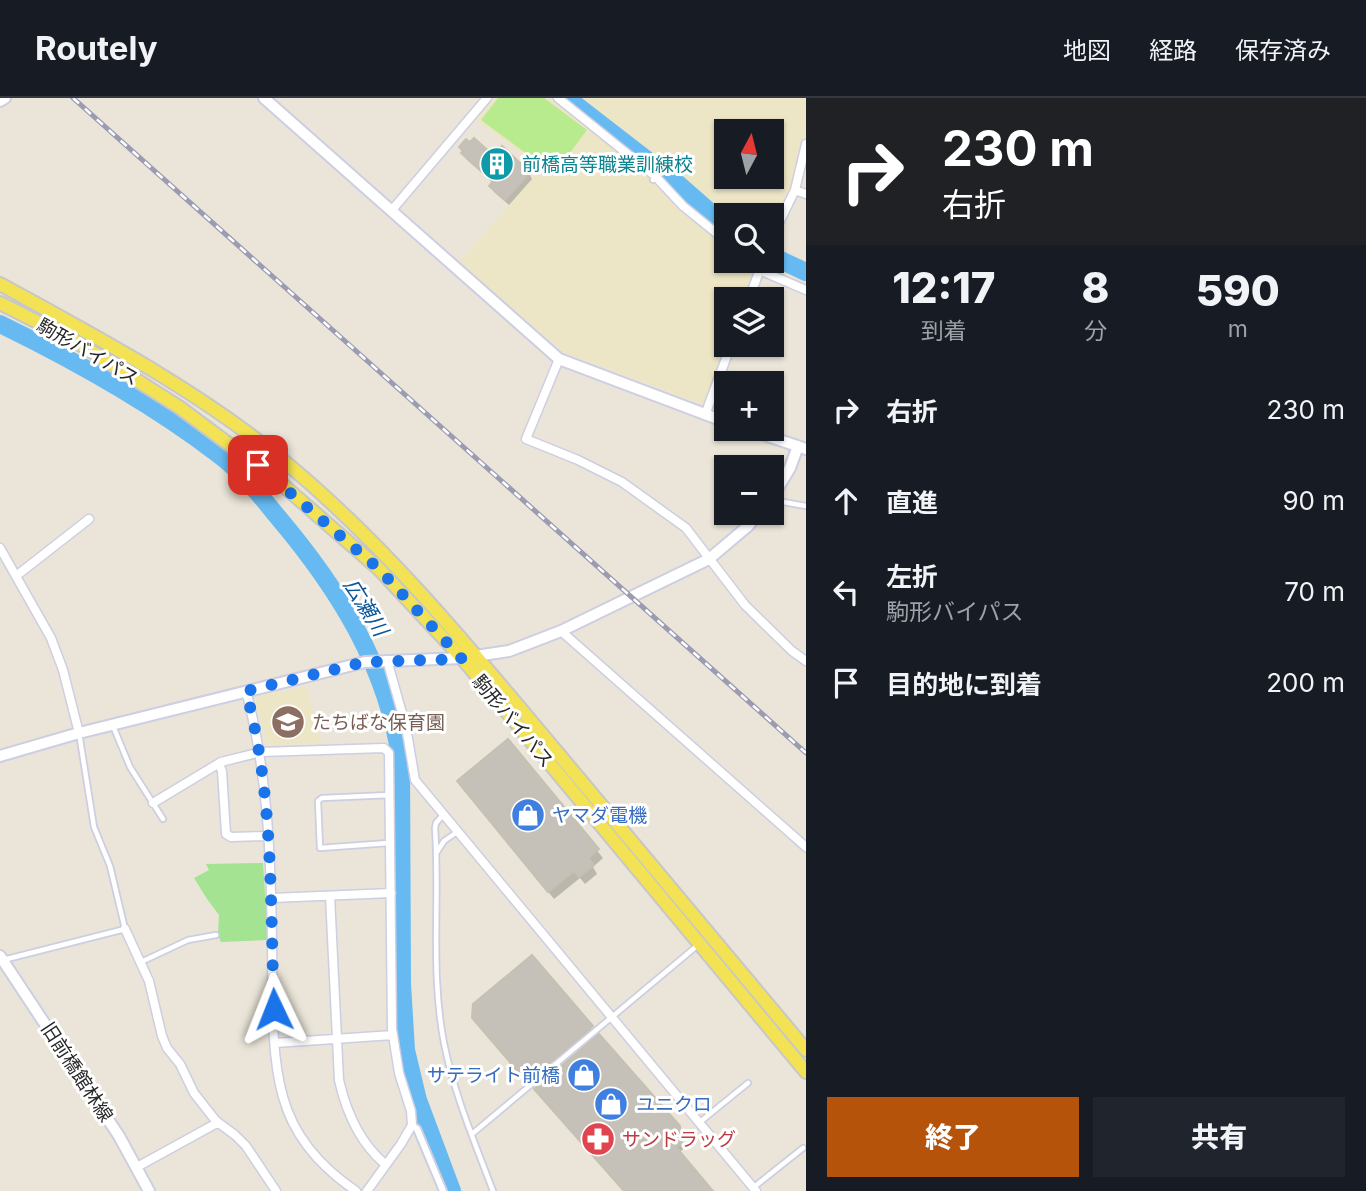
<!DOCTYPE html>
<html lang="ja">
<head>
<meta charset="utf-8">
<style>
	body { margin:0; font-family:Inter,"Noto Sans JP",sans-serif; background:#20242c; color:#f1f3f6; height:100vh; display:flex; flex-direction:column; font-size:26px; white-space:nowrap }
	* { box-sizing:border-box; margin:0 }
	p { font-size:23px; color:#9ea1a6 }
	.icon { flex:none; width:38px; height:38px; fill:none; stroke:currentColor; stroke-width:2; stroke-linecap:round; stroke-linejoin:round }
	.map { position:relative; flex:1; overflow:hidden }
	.details { display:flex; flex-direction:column; background:#171b24; width:560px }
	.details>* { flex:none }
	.hud { background:#202124; color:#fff; overflow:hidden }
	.needle { width:46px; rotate:7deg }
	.fabs { position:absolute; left:714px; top:21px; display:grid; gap:14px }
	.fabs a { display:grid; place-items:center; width:70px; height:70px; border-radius:0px; background:#171b24; box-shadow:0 2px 5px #0004; font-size:35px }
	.pin { position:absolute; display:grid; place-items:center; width:60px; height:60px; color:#fff; margin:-30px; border-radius:14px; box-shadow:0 4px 10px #0006 }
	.me { position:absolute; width:77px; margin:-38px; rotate:358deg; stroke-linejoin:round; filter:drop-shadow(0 0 5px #0008) }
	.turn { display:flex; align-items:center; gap:24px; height:147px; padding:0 21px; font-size:32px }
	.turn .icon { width:91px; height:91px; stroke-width:2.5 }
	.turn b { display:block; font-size:49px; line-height:60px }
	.eta { display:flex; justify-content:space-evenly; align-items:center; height:119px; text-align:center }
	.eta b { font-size:42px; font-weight:800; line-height:49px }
	.cta { display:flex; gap:14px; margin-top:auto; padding:14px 21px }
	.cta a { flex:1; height:80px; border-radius:0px; background:#b45309; color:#fff; font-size:28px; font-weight:800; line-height:80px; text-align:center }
	.cta a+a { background:#20242c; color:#f1f3f6 }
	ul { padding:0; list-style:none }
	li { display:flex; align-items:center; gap:21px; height:91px; padding:0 21px }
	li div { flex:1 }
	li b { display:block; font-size:26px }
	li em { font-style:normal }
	header { display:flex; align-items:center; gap:42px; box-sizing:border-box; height:98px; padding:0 35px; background:#171b24; border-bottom:2px solid #363941 }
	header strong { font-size:33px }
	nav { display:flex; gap:38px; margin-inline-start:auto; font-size:24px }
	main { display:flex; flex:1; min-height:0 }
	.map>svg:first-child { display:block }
	.education { fill:#ede6c6; fill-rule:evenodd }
	.green { fill:#a3e392 }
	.pitch { fill:#b7eb8d }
	.shadow { fill:#0003 }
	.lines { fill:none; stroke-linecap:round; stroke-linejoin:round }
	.river { stroke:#66baf1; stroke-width:18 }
	.building { fill:#c5c1b8; stroke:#c5c1b2; stroke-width:2 }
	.service-casing { stroke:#cdcee1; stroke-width:8 }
	.pedestrian-casing { stroke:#cdcee1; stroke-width:10 }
	.minor-casing { stroke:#cdcee1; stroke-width:11 }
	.tertiary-casing { stroke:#cdcee1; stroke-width:14 }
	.primary-casing { stroke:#c7c7c7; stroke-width:16 }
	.service { stroke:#fff; stroke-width:4.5 }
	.pedestrian { stroke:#fff; stroke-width:6 }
	.minor { stroke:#fff; stroke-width:8 }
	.tertiary { stroke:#fff; stroke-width:10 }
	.primary { stroke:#f3e354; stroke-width:12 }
	.rail-casing { stroke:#9b9bb2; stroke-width:5 }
	.rail { stroke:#fff; stroke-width:2.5; stroke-dasharray:8; stroke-linecap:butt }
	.route { stroke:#1a73e8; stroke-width:12; stroke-dasharray:0 21.6 }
	.labels { text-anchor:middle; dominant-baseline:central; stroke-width:6; stroke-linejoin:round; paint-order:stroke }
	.culture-label { font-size:19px; fill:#0d838f; stroke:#fff; text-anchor:start }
	.street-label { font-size:19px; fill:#272727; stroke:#fff }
	.education-label { font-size:19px; fill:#785e54; stroke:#fff; text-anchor:start }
	.shop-label { font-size:19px; fill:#366cbe; stroke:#fff; text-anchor:start }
	.health-label { font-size:19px; fill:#be3a42; stroke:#fff; text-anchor:start }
	.water-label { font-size:21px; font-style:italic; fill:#0a5498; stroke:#fff }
</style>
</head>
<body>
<header>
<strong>Routely</strong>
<nav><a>地図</a><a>経路</a><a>保存済み</a></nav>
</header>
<main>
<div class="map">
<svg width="806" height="1093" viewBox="0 0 806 1093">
	<rect width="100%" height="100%" fill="#eae5d8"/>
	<path class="education" d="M494 0H548L563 8 642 70 681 114 726 149V163H744L753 169V175L744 201H726L727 247 707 300 701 306 565 255 458 165 542 70 475 22Z
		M575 0H806V32L792 87 772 124V117H726V122L665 68ZM726 33H772V79H726Z
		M306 588 322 645 273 647 267 646 255 605 260 598Z"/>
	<path class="green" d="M263 765 268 842 221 844 218 837 219 817 207 801 194 780 209 772 206 766Z"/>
	<path class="pitch" d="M498 0H544L587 32 554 76 481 22Z"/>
	<path class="shadow" d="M461 49 494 60 529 75 532 81 509 107 494 94 491 88 493 85 466 61Z
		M508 644 603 760 593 769 597 776 585 786 580 780 554 801 459 684Z
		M532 859 595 935 532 988 478 926Z
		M539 997 678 1029 682 1036 683 1051 679 1055 710 1093H624Z"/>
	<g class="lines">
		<path class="river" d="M567 0 677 85 726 128
			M772 158 806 174
			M0 226C76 263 151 305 218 356 241 373 259 396 277 418 338 490 388 569 401 665L402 886 406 952 418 1002 452 1093"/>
	</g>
	<path class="building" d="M474 40 493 57 502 48 530 74 505 102 489 88 493 83 461 55 463 53 459 49 466 41 470 44Z
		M508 641 599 751 588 760 594 767 579 779 574 773 548 794 457 683Z
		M532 857 593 928 527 984 472 920 473 906Z
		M599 936 680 1028 681 1045 676 1049 713 1093H624L534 991Z"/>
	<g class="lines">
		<g class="service-casing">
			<path id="service" d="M653 82 661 65
				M772 402 806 408
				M113 628 130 669 163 721
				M443 717 436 725 435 730C440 801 430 874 444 945 454 996 475 1045 493 1093
				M389 745 320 750 318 703 322 700 390 697
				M437 754 444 743 457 734
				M3 862 125 831 110 768 94 729 79 635
				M141 864 188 842 216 837
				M700 1024 748 985
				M472 1036 698 847
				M754 1089 803 1050"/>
		</g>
		<g class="pedestrian-casing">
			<path id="pedestrian" d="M412 1027 417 1031 443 1093"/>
		</g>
		<g class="minor-casing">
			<path id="minor" d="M558 0 655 78 683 108 726 143
				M795 92 806 96
				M392 112 487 0
				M772 139 795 92 806 46
				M750 163 759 172 806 192
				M749 201 763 163
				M559 261 526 341 578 362 622 384 686 430 745 507 792 553 806 563
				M705 317 731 247
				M0 450 51 540 63 572 79 635
				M16 478 89 421
				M561 533 806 749
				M387 562 406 629 415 682 756 1093
				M246 593C268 675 271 761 272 845 273 892 270 954 283 999 294 1039 322 1070 356 1093
				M219 666 222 673 226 736 231 739 267 738
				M153 705 221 664 261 654 384 650 389 655 392 931 399 975 411 1013 412 1027 401 1046 367 1093
				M330 798 339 982C346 1013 360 1045 385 1066
				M272 800 391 795
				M125 831 149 883 162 938 167 950 180 966 194 995 216 1023 235 1037 246 1048 276 1093
				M275 945 393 937
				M137 1069 217 1025"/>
		</g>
		<g class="tertiary-casing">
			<path id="tertiary" d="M264 0 559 261 726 324
				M0 3 5 0
				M747 331 806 351
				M772 400 790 370 798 348
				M0 658 79 635 365 564 462 560 509 553 561 533 709 461 748 428 759 415
				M0 858 119 1038 149 1093"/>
		</g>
		<g class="primary-casing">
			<path id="primary" d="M0 186C100 241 203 295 291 369 390 452 473 554 556 653 640 752 723 852 806 952
				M0 205 75 243 179 309 277 382 379 471 462 560 806 974"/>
		</g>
		<use href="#service" class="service"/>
		<use href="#pedestrian" class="pedestrian"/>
		<use href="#minor" class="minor"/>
		<use href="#tertiary" class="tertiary"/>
		<use href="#primary" class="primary"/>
		<g class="rail-casing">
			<path id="rail" d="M73 0 806 655"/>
		</g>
		<use href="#rail" class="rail"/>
	</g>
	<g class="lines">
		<path class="route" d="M258 367 379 471 462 561 365 564 246 593C274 697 270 805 274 911"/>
	</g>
	<defs>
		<g id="building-disc" transform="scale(1.75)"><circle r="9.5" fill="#0f9aa8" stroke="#fff"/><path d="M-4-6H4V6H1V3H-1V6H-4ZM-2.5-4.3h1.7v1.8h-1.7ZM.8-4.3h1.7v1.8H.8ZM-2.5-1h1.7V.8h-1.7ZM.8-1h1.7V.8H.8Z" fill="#fff"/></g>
		<g id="school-disc" transform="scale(1.75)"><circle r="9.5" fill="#8d6e63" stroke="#fff"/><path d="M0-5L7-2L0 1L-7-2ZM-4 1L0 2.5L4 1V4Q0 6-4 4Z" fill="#fff"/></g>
		<g id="shop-disc" transform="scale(1.75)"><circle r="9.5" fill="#3f7fe0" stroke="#fff"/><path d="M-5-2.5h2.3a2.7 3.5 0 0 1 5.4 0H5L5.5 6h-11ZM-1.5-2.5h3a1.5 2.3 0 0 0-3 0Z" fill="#fff"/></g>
		<g id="pharmacy-disc" transform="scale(1.75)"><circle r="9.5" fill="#e0444e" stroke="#fff"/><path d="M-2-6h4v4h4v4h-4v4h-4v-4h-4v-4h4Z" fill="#fff"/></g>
	</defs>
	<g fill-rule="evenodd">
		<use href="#building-disc" x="497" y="66"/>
		<use href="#school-disc" x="288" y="624"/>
		<use href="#shop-disc" x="528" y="717"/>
		<use href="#shop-disc" x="584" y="977"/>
		<use href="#shop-disc" x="611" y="1006"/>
		<use href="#pharmacy-disc" x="598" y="1041"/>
	</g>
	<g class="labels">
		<g class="culture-label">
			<text x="522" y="66">前橋高等職業訓練校</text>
		</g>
		<g class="street-label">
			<text transform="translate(88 254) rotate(30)">駒形バイパス</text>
			<text transform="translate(513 623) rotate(50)">駒形バイパス</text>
			<text transform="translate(77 974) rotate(57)">旧前橋館林線</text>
		</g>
		<g class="education-label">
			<text x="312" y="624">たちばな保育園</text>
		</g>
		<g class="shop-label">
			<text x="552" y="717">ヤマダ電機</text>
			<text x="560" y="977" text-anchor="end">サテライト前橋</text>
			<text x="636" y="1006">ユニクロ</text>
		</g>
		<g class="health-label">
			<text x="622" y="1041">サンドラッグ</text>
		</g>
		<g class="water-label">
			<text transform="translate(366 509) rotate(58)">広瀬川</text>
		</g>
	</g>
</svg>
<div class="fabs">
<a><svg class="needle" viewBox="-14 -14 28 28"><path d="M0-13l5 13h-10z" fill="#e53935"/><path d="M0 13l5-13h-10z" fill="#9ea1a6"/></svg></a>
<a><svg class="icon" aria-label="search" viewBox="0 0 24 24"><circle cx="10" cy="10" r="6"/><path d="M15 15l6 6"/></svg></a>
<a><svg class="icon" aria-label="layers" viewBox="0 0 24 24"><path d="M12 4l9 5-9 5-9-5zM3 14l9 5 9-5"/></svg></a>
<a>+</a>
<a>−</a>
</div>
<div class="pin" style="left:258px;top:367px;background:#d93025"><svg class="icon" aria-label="arrive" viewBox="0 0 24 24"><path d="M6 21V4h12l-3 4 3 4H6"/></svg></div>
<svg class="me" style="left:274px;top:911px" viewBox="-20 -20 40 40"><path d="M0-17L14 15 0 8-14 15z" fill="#1a73e8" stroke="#fff" stroke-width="4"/></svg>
</div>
<section class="details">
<div class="hud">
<div class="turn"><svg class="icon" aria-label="right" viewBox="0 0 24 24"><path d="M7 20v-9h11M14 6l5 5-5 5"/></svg><div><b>230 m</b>右折</div></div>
</div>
<div class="eta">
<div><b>12:17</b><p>到着</p></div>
<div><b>8</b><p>分</p></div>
<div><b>590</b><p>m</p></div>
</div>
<ul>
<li><svg class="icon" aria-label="right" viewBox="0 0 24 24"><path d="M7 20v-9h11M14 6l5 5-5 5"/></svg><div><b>右折</b></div><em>230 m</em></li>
<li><svg class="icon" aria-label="ahead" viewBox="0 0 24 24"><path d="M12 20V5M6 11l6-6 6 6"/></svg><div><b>直進</b></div><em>90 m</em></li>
<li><svg class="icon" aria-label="left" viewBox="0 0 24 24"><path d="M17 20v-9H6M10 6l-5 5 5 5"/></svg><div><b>左折</b><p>駒形バイパス</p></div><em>70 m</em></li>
<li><svg class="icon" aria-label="arrive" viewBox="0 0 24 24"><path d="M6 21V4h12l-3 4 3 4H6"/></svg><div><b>目的地に到着</b></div><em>200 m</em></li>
</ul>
<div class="cta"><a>終了</a><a>共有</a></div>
</section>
</main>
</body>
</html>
